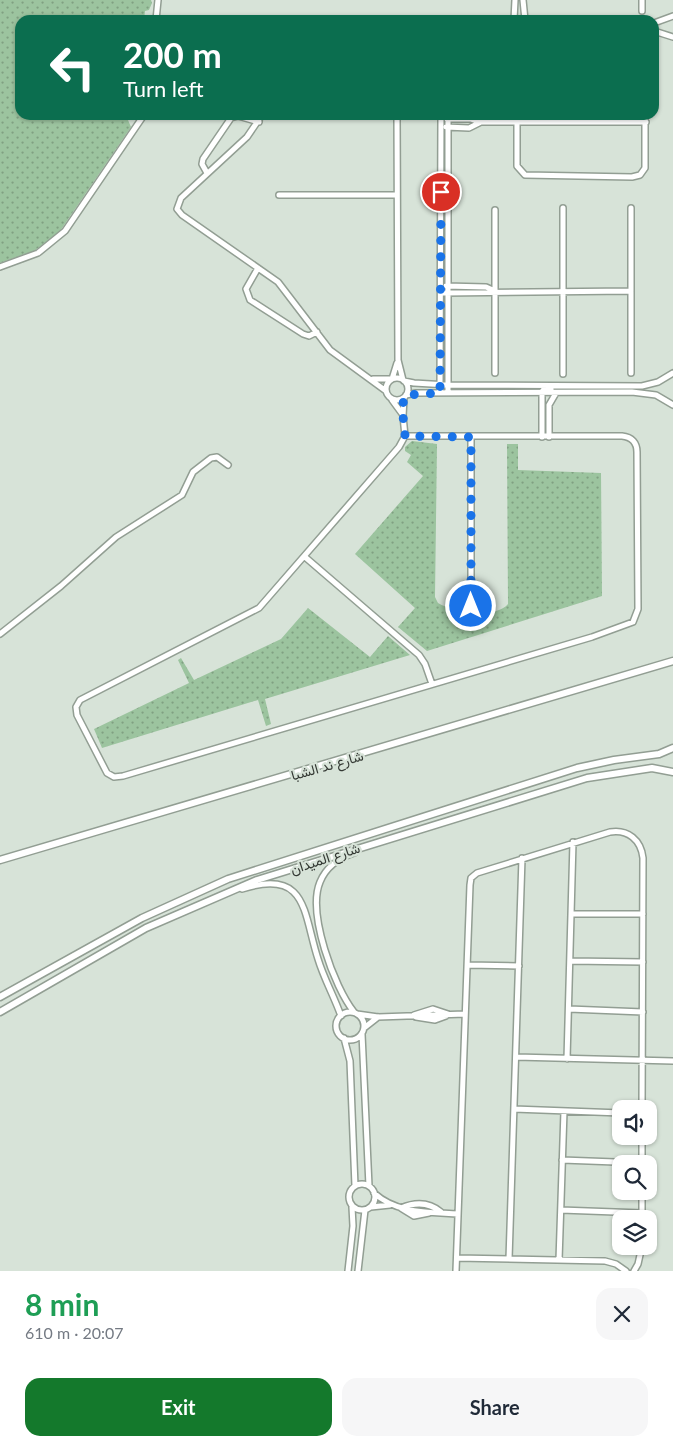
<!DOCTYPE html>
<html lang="en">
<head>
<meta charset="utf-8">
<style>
	body { margin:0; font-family:Lato,Vazirmatn,sans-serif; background:#f6f6f7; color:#1f2937; height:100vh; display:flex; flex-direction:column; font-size:19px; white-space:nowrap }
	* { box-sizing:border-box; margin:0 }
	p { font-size:16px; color:#747a83 }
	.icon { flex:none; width:28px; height:28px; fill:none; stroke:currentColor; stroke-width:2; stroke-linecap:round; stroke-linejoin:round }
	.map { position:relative; height:1271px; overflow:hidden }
	.details { display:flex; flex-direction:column; background:#fff; flex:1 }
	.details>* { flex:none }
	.banner { position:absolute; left:15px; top:15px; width:644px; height:105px; border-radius:15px; box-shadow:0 1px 4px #0004; background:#0b6e4f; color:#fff; overflow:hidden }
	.fabs { position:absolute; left:612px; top:1100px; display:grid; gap:10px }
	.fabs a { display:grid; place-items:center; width:45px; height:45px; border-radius:10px; background:#fff; box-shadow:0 1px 4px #0004; font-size:25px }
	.pin { position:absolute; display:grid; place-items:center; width:42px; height:42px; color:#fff; margin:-21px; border:2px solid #fff; border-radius:50%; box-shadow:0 1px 5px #0007 }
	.me { position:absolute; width:55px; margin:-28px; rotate:0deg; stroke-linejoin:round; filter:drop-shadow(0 0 4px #0008) }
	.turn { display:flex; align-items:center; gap:18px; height:105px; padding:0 25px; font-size:22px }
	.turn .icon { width:65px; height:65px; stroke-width:2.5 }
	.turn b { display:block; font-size:35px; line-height:42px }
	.round { display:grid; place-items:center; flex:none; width:52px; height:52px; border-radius:15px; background:#f6f6f7 }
	.summary { display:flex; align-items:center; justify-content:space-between; height:85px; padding:0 25px }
	h1 { font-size:30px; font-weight:700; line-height:38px; color:#1e9e55 }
	.primary-button { display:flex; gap:10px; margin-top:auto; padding:10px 25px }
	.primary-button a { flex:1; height:58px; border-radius:15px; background:#14792c; color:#fff; font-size:20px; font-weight:700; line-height:58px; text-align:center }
	.primary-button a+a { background:#f6f6f7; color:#1f2937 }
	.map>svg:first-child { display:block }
	.park { fill:url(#park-dots) }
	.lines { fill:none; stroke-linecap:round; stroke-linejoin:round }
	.minor-casing { stroke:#929e93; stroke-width:8 }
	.tertiary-casing { stroke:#929e93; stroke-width:9 }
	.minor { stroke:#fff; stroke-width:5 }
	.tertiary { stroke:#fff; stroke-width:6 }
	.route { stroke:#1a73e8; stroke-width:9; stroke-dasharray:0 16.2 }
	.labels { text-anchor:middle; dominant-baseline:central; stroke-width:4.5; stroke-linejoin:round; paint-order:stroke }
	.street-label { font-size:14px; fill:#333833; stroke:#d7e3d8 }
</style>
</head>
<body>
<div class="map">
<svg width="673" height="1271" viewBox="0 0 673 1271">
	<defs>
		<pattern id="park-dots" width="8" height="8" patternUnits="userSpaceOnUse" patternTransform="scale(1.25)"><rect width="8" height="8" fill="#9cc49f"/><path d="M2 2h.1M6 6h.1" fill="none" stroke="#80a082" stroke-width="1.8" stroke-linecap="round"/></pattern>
	</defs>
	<rect width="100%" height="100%" fill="#d7e3d8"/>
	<path class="park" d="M0 0H151L152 3 149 10 145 11 144 20H20V115H131L128 120 131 127 58 234 34 251 0 263Z
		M412 441 437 444 435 597 438 603C453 612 496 619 508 604L507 444H518V470L601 473 602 596 427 651 398 627 415 608 355 554 423 476 407 462 411 455 405 451V447Z
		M308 608 370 657 388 636 410 655 265 699 271 724 266 726 258 700 102 748 94 729 189 683 178 660 181 658 194 680 281 639Z"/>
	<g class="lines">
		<g class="minor-casing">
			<path id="minor" d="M523 0 525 20
				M642 11V0
				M156 20 158 0
				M514 20 515 0
				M654 23 673 16
				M654 31 673 37
				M262 115 247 137 181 198 177 209 182 215 278 282 330 350 386 391
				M397 115 398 360 403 380
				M447 119H471L481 122H646
				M517 122V166L525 175 632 177 640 175 645 168V115
				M446 127 469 128 481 122
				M207 173 202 164 203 159 231 118 238 116 259 122
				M279 195H397
				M631 208V373
				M0 267 38 253 65 231 144 115
				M258 268 246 289 250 300 303 334 309 336 317 332
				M446 286 486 287 495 291
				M444 293 631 291
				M495 373V210
				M563 374V208
				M386 389a11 11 0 1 1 22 0a11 11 0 1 1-22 0Z
				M373 379H391
				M392 379 397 363
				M404 381 414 383 448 385 642 386 658 382 673 373
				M440 393 441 115
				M448 393V115
				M406 395 416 393 632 392 656 395 673 405
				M404 398 403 416 405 436
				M392 400 403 415
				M405 436H622C632 437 637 443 637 452L638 609 633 622 592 637 123 776 114 777 107 773 77 715 76 707 80 700 259 608 399 447Z
				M471 437V606
				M542 437V392L544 389H551
				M549 437V405L556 393
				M305 557 419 655 425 664 432 684
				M0 634 61 586 116 537 182 495 193 472 211 458 217 457 228 465
				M354 853C339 858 326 867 320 882 307 913 334 987 354 1012
				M242 889C308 868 303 913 318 959 324 979 334 996 341 1016
				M571 914H643
				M570 961 643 962
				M467 965 519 966
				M569 1009 643 1012
				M336 1026a14 14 0 1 1 28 0a14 14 0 1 1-28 0Z
				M357 1014 378 1017 465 1014
				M414 1015 433 1009 448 1014
				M416 1017 435 1020 446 1016
				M364 1028 378 1017
				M362 1034 369 1186
				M344 1038 350 1061 355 1186
				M516 1057 673 1061
				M567 1059 573 842
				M514 1109 621 1113
				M562 1160 642 1163
				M642 1164V1136
				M349 1197a13 13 0 1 1 26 0a13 13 0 1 1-26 0Z
				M374 1193C397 1214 429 1212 458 1214
				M371 1207 390 1205
				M561 1210 642 1213
				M429 1213 414 1216 401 1208C415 1202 429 1202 441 1212
				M642 1219V1191
				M457 1258 605 1261 616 1264 626 1271
				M509 1259 522 858
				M559 1260 564 1111
				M348 1271 353 1226 352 1207
				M358 1271 365 1210
				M456 1271 470 885 471 878 477 873 610 832C628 829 641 840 643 858L642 1109
				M634 1271 638 1264 642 1246"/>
		</g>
		<g class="tertiary-casing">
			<path id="tertiary" d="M0 860 673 661
				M0 997 142 918 228 879 577 768 614 760 659 754 673 748
				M0 1012 146 928 257 880 587 778 652 768 673 772"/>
		</g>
		<use href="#minor" class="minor"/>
		<use href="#tertiary" class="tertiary"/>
	</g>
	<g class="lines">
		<path class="route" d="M441 192 440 393 406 395C399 407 405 422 405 436L471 437V606"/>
	</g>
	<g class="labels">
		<g class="street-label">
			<text transform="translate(327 765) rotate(-16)">شارع ند الشبا</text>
			<text transform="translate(325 858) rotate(-18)">شارع الميدان</text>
		</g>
	</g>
</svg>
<div class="fabs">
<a><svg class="icon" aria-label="sound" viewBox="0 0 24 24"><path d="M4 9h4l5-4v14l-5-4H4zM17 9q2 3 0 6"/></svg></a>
<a><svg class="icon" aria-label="search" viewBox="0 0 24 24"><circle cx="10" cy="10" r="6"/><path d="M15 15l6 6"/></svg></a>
<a><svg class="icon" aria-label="layers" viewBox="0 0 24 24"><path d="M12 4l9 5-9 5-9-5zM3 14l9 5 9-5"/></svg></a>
</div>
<div class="pin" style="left:441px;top:192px;background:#d93025"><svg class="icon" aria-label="arrive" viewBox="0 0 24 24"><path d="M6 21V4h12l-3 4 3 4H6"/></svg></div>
<svg class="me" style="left:471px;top:606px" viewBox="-20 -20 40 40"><circle r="17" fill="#1a73e8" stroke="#fff" stroke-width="3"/><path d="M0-11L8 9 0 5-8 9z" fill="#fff"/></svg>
<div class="banner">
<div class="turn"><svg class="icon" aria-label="left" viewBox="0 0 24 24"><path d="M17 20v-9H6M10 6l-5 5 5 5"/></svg><div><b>200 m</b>Turn left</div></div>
</div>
</div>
<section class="details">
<div class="summary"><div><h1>8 min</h1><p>610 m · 20:07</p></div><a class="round"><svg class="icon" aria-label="close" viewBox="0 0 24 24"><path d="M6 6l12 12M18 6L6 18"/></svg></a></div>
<div class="primary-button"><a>Exit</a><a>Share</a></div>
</section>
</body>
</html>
